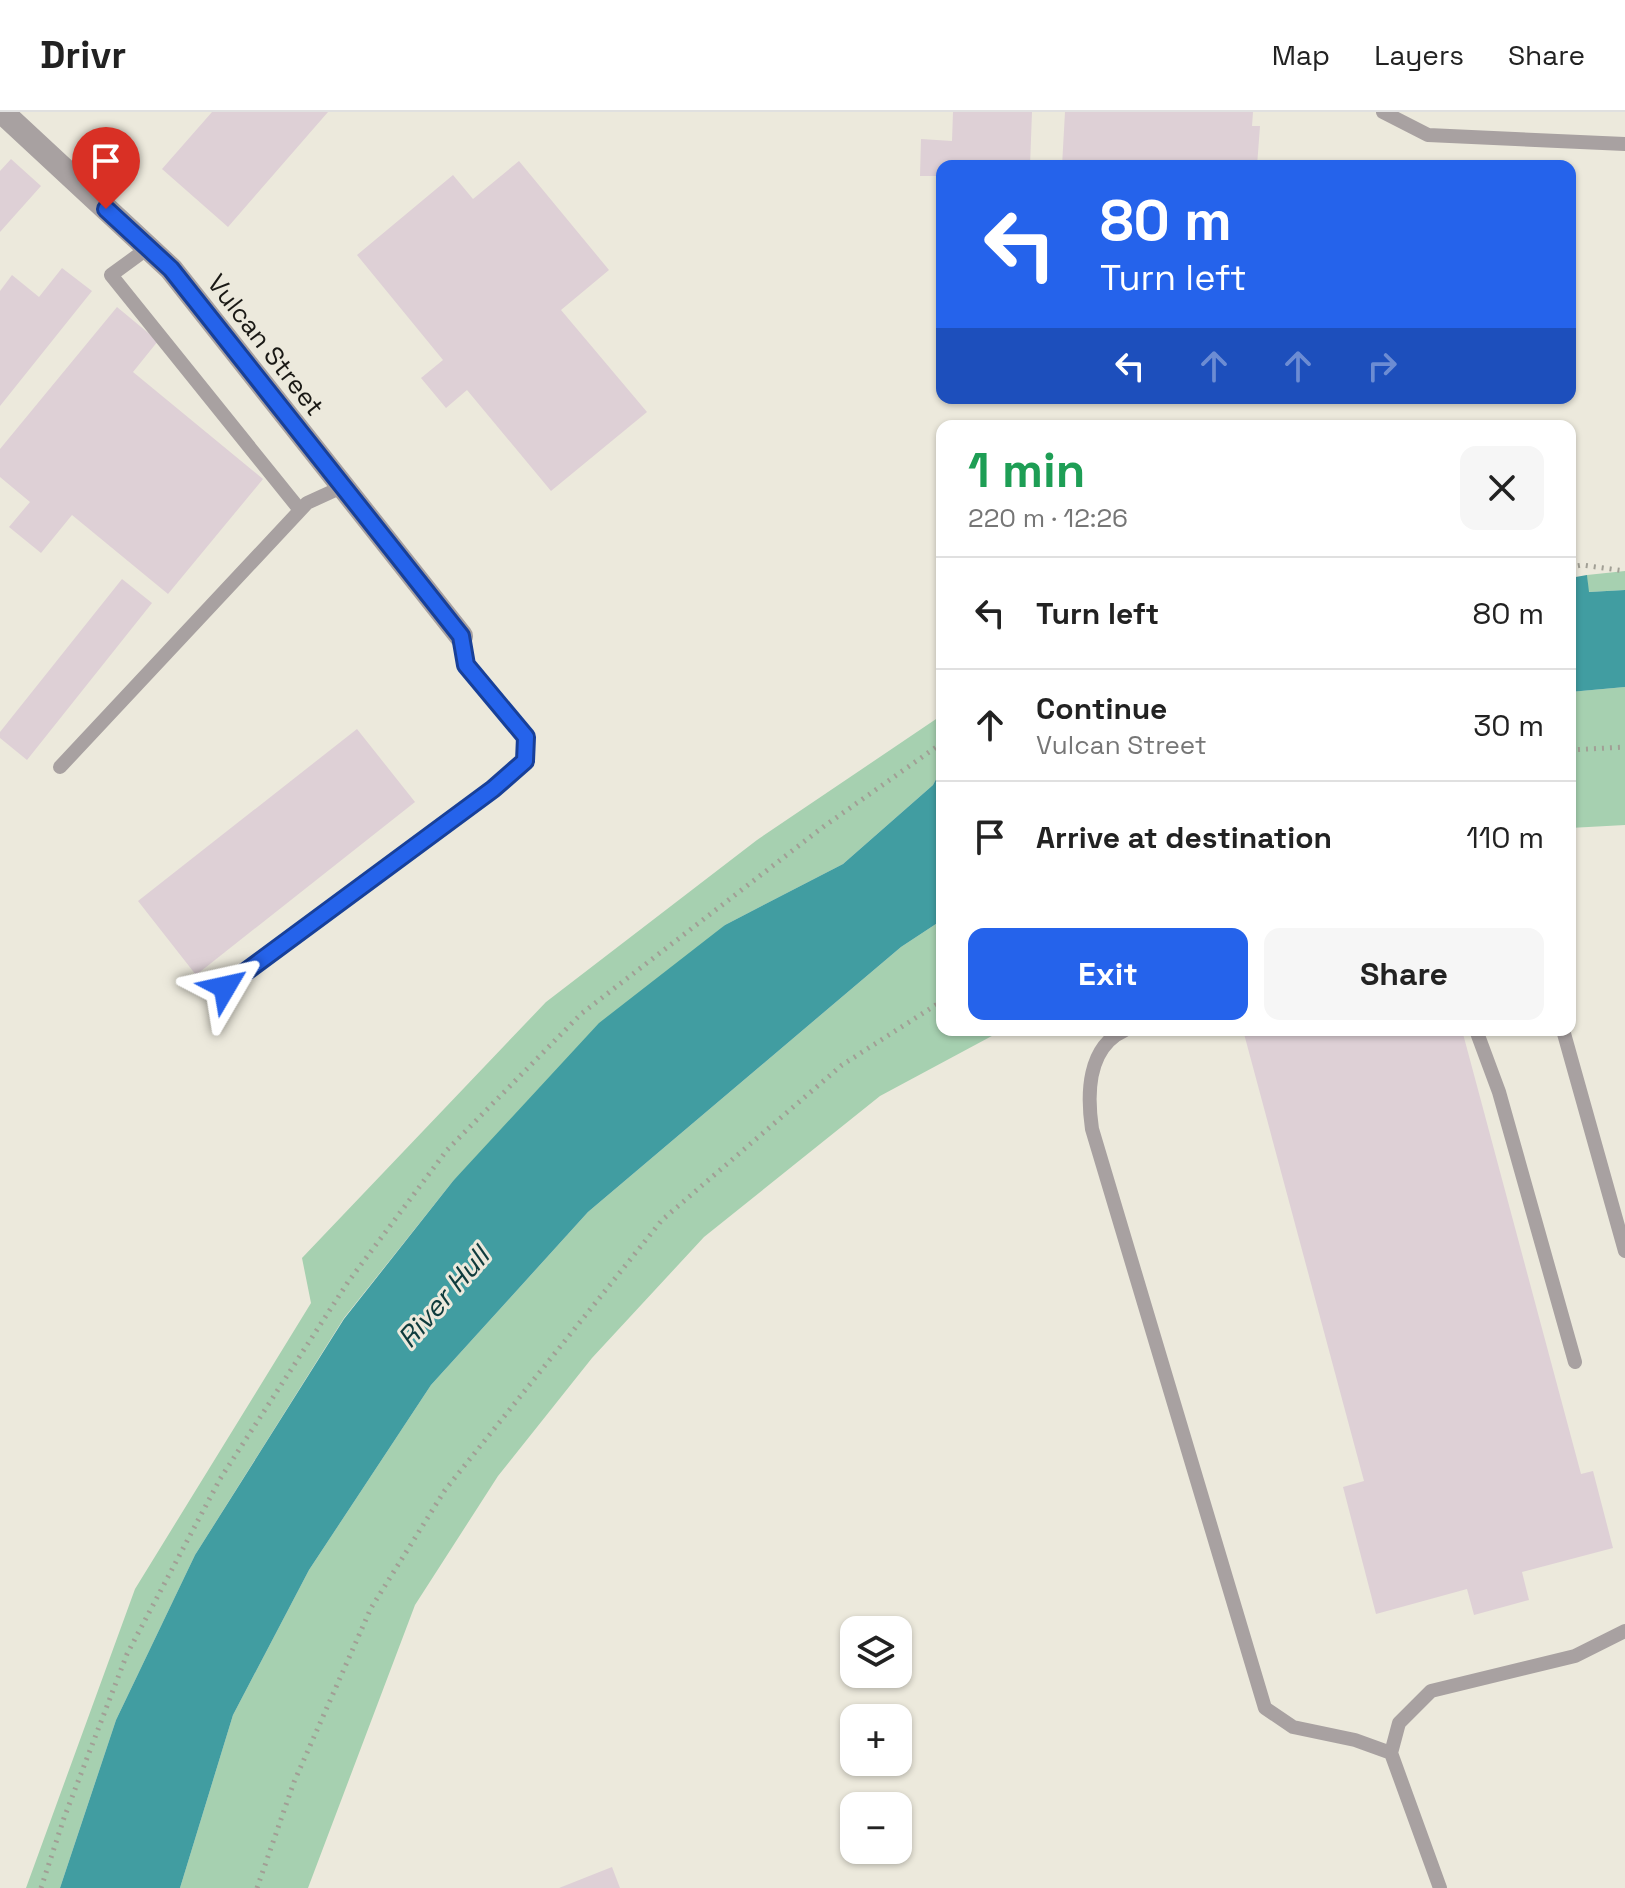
<!DOCTYPE html>
<html lang="en">
<head>
<meta charset="utf-8">
<style>
	body { margin:0; font-family:"Space Grotesk",sans-serif; background:#f6f6f6; color:#222; height:100vh; display:flex; flex-direction:column; font-size:30px; white-space:nowrap }
	* { box-sizing:border-box; margin:0 }
	p { font-size:26px; color:#767676 }
	.icon { flex:none; width:44px; height:44px; fill:none; stroke:currentColor; stroke-width:2; stroke-linecap:round; stroke-linejoin:round }
	.map { position:relative; flex:1; overflow:hidden }
	.details { position:absolute; left:936px; top:308px; width:640px; height:616px; display:flex; flex-direction:column; background:#fff; border-radius:16px; box-shadow:0 2px 6px #0004 }
	.details>* { flex:none }
	.banner { position:absolute; left:936px; top:48px; width:640px; height:244px; border-radius:16px; box-shadow:0 2px 6px #0004; background:#2563eb; color:#fff; overflow:hidden }
	.buttons { position:absolute; left:840px; top:1504px; display:grid; gap:16px }
	.buttons a { display:grid; place-items:center; width:72px; height:72px; border-radius:16px; background:#fff; box-shadow:0 2px 6px #0004; font-size:40px }
	.pin { position:absolute; display:grid; place-items:center; width:68px; height:68px; color:#fff; margin:-82px -34px; border-radius:50% 50% 50% 0; rotate:-45deg; box-shadow:0 0 8px #0007 }
	.pin .icon { rotate:45deg }
	.me { position:absolute; width:88px; margin:-44px; rotate:54deg; stroke-linejoin:round; filter:drop-shadow(0 0 6px #0008) }
	.turn { display:flex; align-items:center; gap:28px; height:168px; padding:0 32px; font-size:36px }
	.turn .icon { width:104px; height:104px; stroke-width:2.5 }
	.turn b { display:block; font-size:56px; line-height:68px }
	.lanes { display:flex; align-items:center; height:76px; padding:0 32px; background:#0003; justify-content:center; gap:40px; direction:ltr }
	.lanes .off { opacity:.35 }
	.round { display:grid; place-items:center; flex:none; width:84px; height:84px; border-radius:16px; background:#f6f6f6 }
	.head { display:flex; align-items:center; justify-content:space-between; height:136px; padding:0 32px }
	h1 { font-size:48px; font-weight:800; line-height:60px; color:#1e9e55 }
	.primary-button { display:flex; gap:16px; margin-top:auto; padding:16px 32px }
	.primary-button a { flex:1; height:92px; border-radius:16px; background:#2563eb; color:#fff; font-size:32px; font-weight:800; line-height:92px; text-align:center }
	.primary-button a+a { background:#f6f6f6; color:#222 }
	ul { padding:0; list-style:none }
	li { display:flex; align-items:center; gap:24px; height:112px; padding:0 32px; border-top:2px solid #e0e0e0 }
	li div { flex:1 }
	li b { display:block; font-size:30px }
	li em { font-style:normal }
	header { display:flex; align-items:center; gap:48px; box-sizing:border-box; height:112px; padding:0 40px; background:#fff; border-bottom:2px solid #e0e0e0 }
	header strong { font-size:38px }
	nav { display:flex; gap:44px; margin-inline-start:auto; font-size:28px }
	.map>svg:first-child { display:block }
	.green { fill:#a6d0b0 }
	.water { fill:#419da1 }
	.building { fill:#ded0d6 }
	.lines { fill:none; stroke-linecap:round; stroke-linejoin:round }
	.path { stroke:#a19f95; stroke-width:5; stroke-dasharray:2 6; stroke-linecap:butt }
	.service { stroke:#a8a1a1; stroke-width:14 }
	.minor { stroke:#a8a1a1; stroke-width:24 }
	.route-casing { stroke:#184099; stroke-width:20 }
	.route { stroke:#2563eb; stroke-width:14 }
	.labels { text-anchor:middle; dominant-baseline:central; stroke-width:6; stroke-linejoin:round; paint-order:stroke }
	.street-label { font-size:26px; fill:#1a1915; stroke:#ece9dc }
	.water-label { font-size:28px; font-style:italic; fill:#0f3b3c; stroke:#ece9dc }
</style>
</head>
<body>
<header>
<strong>Drivr</strong>
<nav><a>Map</a><a>Layers</a><a>Share</a></nav>
</header>
<div class="map">
<svg width="1625" height="1776" viewBox="0 0 1625 1776">
	<rect width="100%" height="100%" fill="#ece9dc"/>
	<path class="green" d="M1625 459V478L1588 480 1587 463Z
		M1625 575V713L1570 716V580Z
		M942 603V656L933 673 843 752 725 813 453 1069 344 1206 195 1443 116 1608 60 1776H26L135 1477 311 1191 302 1146 546 890 757 728Z
		M942 808V918H1003L880 984 704 1125 592 1246 498 1364 415 1493 308 1776H180L233 1603 309 1458 431 1273 588 1100 901 835Z"/>
	<path class="water" d="M1587 463 1589 480 1625 478V575L1570 580V466Z
		M942 656V808L901 835 588 1100 431 1273 309 1458 233 1603 180 1776H60L116 1608 195 1443 344 1207 453 1069 599 911 725 813 843 752 933 673Z"/>
	<path class="building" d="M212 0H328L228 115 162 57Z
		M953 0H1032L1030 54H942V64H920L921 27 952 29Z
		M1065 0H1253L1252 14H1260L1257 54H1062Z
		M11 47 41 74 0 120V59Z
		M519 49 609 158 561 198 647 300 551 379 467 278 446 296 421 266 443 248 357 143 453 63 473 87Z
		M62 156 92 179 0 294V179L12 163 39 185Z
		M117 195 158 229 133 260 263 367 168 482 72 403 41 441 9 415 30 390 0 365V337Z
		M122 467 152 491 27 648 0 626V620Z
		M357 617 415 690 196 863 138 789Z
		M1243 918H1462L1581 1362 1593 1359 1613 1436 1522 1460 1529 1488 1474 1503 1467 1477 1376 1502 1343 1375 1364 1369Z
		M612 1755 620 1776H559Z"/>
	<g class="lines">
		<path class="path" d="M1570 455 1582 453 1625 459
			M1570 638 1625 635
			M41 1776 64 1706 127 1542 220 1367 348 1170 447 1038 581 902 823 715 942 631
			M257 1776 294 1670 371 1496 445 1378 662 1108 842 953 942 889"/>
		<path class="service" d="M1383 0 1428 23 1625 32
			M148 136 111 163 300 398
			M60 655 307 391 342 375
			M225 875 493 677 525 649 526 625 466 553 461 524
			M1125 918C1087 935 1087 983 1092 1017L1265 1596 1293 1615 1355 1628 1391 1641
			M1476 918 1499 980 1575 1250
			M1563 918 1625 1139
			M1440 1776 1391 1641 1399 1611 1431 1579 1575 1544 1625 1519"/>
		<path class="minor" d="M2 0 171 157 461 524"/>
	</g>
	<g class="lines">
		<g class="route-casing">
			<path id="route" d="M106 97 171 157 461 524 466 553 526 625 525 649 493 677 225 875"/>
		</g>
		<use href="#route" class="route"/>
	</g>
	<g class="labels">
		<g class="street-label">
			<text transform="translate(266 233) rotate(52)">Vulcan Street</text>
		</g>
		<g class="water-label">
			<text transform="translate(443 1185) rotate(-49)">River Hull</text>
		</g>
	</g>
</svg>
<div class="buttons">
<a><svg class="icon" aria-label="layers" viewBox="0 0 24 24"><path d="M12 4l9 5-9 5-9-5zM3 14l9 5 9-5"/></svg></a>
<a>+</a>
<a>−</a>
</div>
<div class="pin" style="left:106px;top:97px;background:#d93025"><svg class="icon" aria-label="arrive" viewBox="0 0 24 24"><path d="M6 21V4h12l-3 4 3 4H6"/></svg></div>
<svg class="me" style="left:225px;top:875px" viewBox="-20 -20 40 40"><path d="M0-17L14 15 0 8-14 15z" fill="#2563eb" stroke="#fff" stroke-width="4"/></svg>
<div class="banner">
<div class="turn"><svg class="icon" aria-label="left" viewBox="0 0 24 24"><path d="M17 20v-9H6M10 6l-5 5 5 5"/></svg><div><b>80 m</b>Turn left</div></div>
<div class="lanes"><svg class="icon" aria-label="left" viewBox="0 0 24 24"><path d="M17 20v-9H6M10 6l-5 5 5 5"/></svg><svg class="icon off" aria-label="ahead" viewBox="0 0 24 24"><path d="M12 20V5M6 11l6-6 6 6"/></svg><svg class="icon off" aria-label="ahead" viewBox="0 0 24 24"><path d="M12 20V5M6 11l6-6 6 6"/></svg><svg class="icon off" aria-label="right" viewBox="0 0 24 24"><path d="M7 20v-9h11M14 6l5 5-5 5"/></svg></div>
</div>
<section class="details">
<div class="head"><div><h1>1 min</h1><p>220 m · 12:26</p></div><a class="round"><svg class="icon" aria-label="close" viewBox="0 0 24 24"><path d="M6 6l12 12M18 6L6 18"/></svg></a></div>
<ul>
<li><svg class="icon" aria-label="left" viewBox="0 0 24 24"><path d="M17 20v-9H6M10 6l-5 5 5 5"/></svg><div><b>Turn left</b></div><em>80 m</em></li>
<li><svg class="icon" aria-label="ahead" viewBox="0 0 24 24"><path d="M12 20V5M6 11l6-6 6 6"/></svg><div><b>Continue</b><p>Vulcan Street</p></div><em>30 m</em></li>
<li><svg class="icon" aria-label="arrive" viewBox="0 0 24 24"><path d="M6 21V4h12l-3 4 3 4H6"/></svg><div><b>Arrive at destination</b></div><em>110 m</em></li>
</ul>
<div class="primary-button"><a>Exit</a><a>Share</a></div>
</section>
</div>
</body>
</html>
